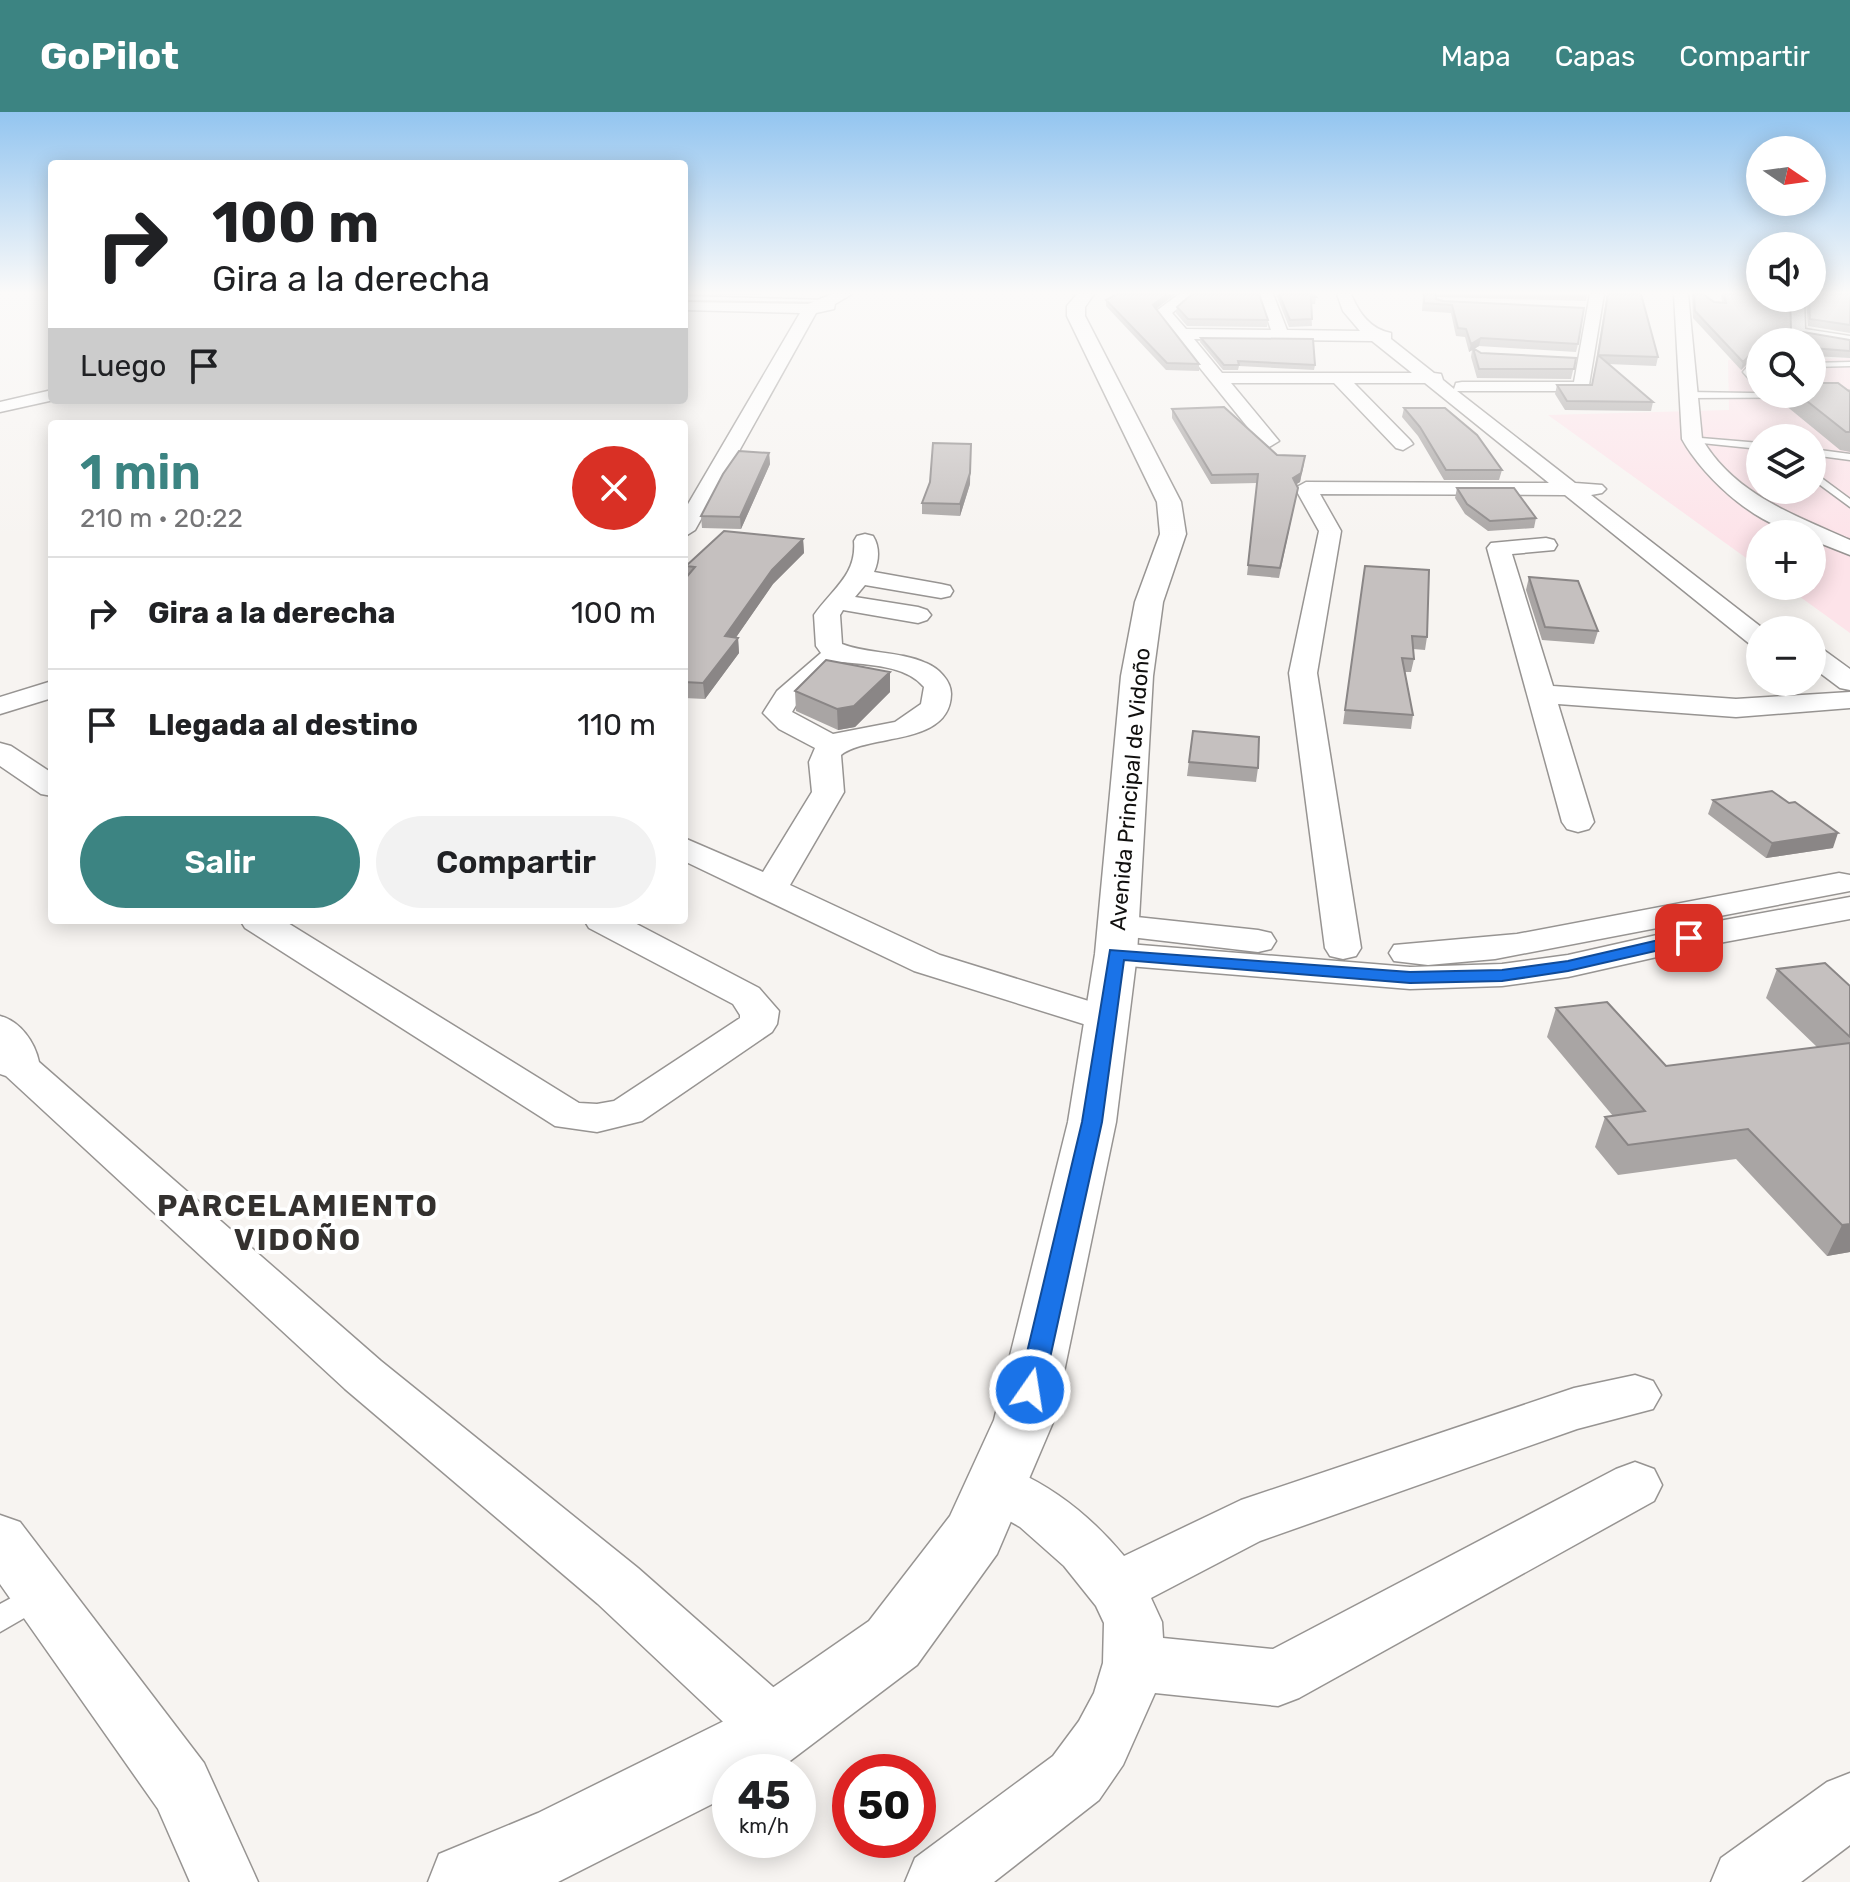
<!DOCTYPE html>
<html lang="es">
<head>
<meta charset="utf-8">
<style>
	body { margin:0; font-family:Rubik,sans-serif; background:#f2f2f2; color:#202124; height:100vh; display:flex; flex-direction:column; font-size:30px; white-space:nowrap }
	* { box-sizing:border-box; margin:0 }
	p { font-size:26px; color:#757577 }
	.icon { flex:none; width:44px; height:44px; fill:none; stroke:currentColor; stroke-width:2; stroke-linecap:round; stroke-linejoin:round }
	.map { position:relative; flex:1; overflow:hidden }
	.side { position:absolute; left:48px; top:308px; width:640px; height:504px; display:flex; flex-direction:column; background:#fff; border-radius:8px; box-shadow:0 4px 20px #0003 }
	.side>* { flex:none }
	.hud { position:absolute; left:48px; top:48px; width:640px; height:244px; border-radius:8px; box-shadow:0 4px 20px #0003; background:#fff; color:#202124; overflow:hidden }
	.needle { width:52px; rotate:103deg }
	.controls { position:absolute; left:1746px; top:24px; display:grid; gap:16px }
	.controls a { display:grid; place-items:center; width:80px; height:80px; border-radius:50%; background:#fff; box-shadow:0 4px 20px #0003; font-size:40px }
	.speed { position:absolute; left:712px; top:1642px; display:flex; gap:16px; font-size:40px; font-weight:700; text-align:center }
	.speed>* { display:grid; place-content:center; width:104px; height:104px; border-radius:50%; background:#fff; box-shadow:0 4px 20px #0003; line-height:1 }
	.speed small { font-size:20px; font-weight:400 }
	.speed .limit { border:12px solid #d22; background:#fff; color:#111 }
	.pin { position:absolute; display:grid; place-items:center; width:68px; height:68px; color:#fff; margin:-34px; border-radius:16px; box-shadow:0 4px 12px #0006 }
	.me { position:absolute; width:88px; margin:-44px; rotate:13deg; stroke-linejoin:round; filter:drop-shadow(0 0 6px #0008) }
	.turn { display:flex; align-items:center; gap:28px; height:168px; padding:0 32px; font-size:36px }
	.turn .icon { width:104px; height:104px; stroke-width:2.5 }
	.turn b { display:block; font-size:56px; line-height:68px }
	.then { display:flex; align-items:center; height:76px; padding:0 32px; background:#0003; gap:16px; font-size:30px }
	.round { display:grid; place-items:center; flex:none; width:84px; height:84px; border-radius:42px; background:#f2f2f2 }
	.summary { display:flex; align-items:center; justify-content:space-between; height:136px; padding:0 32px }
	h1 { font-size:48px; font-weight:600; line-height:60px; color:#3c8482 }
	.action { display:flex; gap:16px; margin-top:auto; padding:16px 32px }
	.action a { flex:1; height:92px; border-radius:48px; background:#3c8482; color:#fff; font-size:32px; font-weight:600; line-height:92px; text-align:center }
	.action a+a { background:#f2f2f2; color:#202124 }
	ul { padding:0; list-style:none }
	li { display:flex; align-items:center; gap:24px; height:112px; padding:0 32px; border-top:2px solid #e0e0e0 }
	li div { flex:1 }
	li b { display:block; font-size:30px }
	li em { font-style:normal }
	header { display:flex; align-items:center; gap:48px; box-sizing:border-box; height:112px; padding:0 40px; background:#3c8482; color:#fff }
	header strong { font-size:38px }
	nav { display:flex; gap:44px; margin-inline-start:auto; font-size:28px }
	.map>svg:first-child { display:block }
	.medical { fill:#fde3e9; fill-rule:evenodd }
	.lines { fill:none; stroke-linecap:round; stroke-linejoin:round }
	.service-casing { stroke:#979492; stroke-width:3 }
	.minor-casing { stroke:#979492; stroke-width:3 }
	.secondary-casing { stroke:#979492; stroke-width:3 }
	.service { fill:#fff; fill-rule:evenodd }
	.minor { fill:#fff; fill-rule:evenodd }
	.secondary { fill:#fff; fill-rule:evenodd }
	.wall { fill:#a9a5a4 }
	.shaded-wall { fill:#8a8686 }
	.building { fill:#c5c0bf; stroke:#8a8686; stroke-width:2 }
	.route { fill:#1a73e8; stroke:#114b97; stroke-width:2 }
	.labels { text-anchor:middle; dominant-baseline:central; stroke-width:8; stroke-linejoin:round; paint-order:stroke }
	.street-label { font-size:22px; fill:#11100f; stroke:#fff }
	.district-label { font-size:30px; font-weight:bold; letter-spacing:2px; fill:#34312f; stroke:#fff }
</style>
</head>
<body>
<header>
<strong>GoPilot</strong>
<nav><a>Mapa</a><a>Capas</a><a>Compartir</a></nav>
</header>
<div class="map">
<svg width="1850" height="1770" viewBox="0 0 1850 1770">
	<rect width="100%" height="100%" fill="#f7f4f1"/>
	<path class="medical" d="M1850 246V521L1785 474H1812V422H1760V456L1548 303 1729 298 1728 248 1760 247V282H1812V247ZM1760 326H1812V378H1760Z"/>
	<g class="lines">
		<g class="service-casing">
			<path id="service" d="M684 184 827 188 831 190 684 188Z
				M1850 250V254L1812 255V251Z
				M1760 253V257L1751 260 1760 271V279L1743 260 1748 254Z
				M1850 279V285L1688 286 1684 283 1688 280 1812 282V280Z
				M1689 325 1760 331V337L1692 330Z
				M1812 337 1850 342V348L1812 343Z
				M1812 359 1850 387V395L1812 367Z
				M35 1473 45 1476 49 1485 45 1494 0 1520V1492Z"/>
		</g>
		<g class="minor-casing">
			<path id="minor" d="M832 182H852L835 192 834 197 816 201 695 418 684 425V399L800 201 684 198V190L808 192Z
				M1179 182H1196L1172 201 1186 217 1271 218 1259 182H1273L1287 218 1360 219 1343 199 1337 182H1351C1359 201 1370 217 1391 221V227L1434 261 1441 262 1443 268 1454 277 1456 271 1462 270H1574L1590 182H1604L1588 279H1457L1575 371 1602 373 1606 377 1602 381 1591 383 1765 518H1760V535L1751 533 1565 383 1320 382 1341 419 1317 561 1361 836 1356 844 1343 847 1330 844 1325 836 1289 561 1319 419 1295 376 1306 370 1549 371 1425 271H1354L1410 328 1413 332 1403 338 1396 336 1334 271H1231L1279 329 1269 335 1262 333 1155 200ZM1194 227 1372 229 1412 261H1222Z
				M1674 182H1688L1702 327C1734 382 1794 403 1850 428V443L1812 428V422C1764 422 1704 367 1682 327Z
				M1790 186H1804L1805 217 1850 224V234L1791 223Z
				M52 278 54 288 0 300V290Z
				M865 422 873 424C880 435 879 449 874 460L941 472 950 474 953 479 950 484 941 486 865 473 855 485 918 495 927 498 931 503 927 508 918 511 843 498 840 503 842 532C868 542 899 539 926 551 938 556 951 568 951 582 950 635 868 621 841 643L844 680 790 773 940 843 1121 899 1126 907 1121 915 1107 919 1093 915 914 859 684 749V726L763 760 812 680 809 650 815 636 779 617 763 601 777 579 821 541 816 534 814 503C832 477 857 463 854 429L857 424ZM842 550C868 553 906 553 924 575L921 592 895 610 833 622 792 600 798 590Z
				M1546 426 1554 428 1557 433 1554 438 1512 442 1553 574 1736 587 1850 580V596L1736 605 1558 592 1594 710 1589 717 1578 720 1567 717 1562 710 1487 436 1491 431Z
				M1812 534 1821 536 1850 557V578L1840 576 1812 555Z
				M52 569V586L0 602V585Z
				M0 631 11 634 52 661V684L41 682 0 654Z
				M1839 761 1850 763V779L1495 847 1428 853 1394 849 1389 841 1394 833 1517 822Z
				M1850 785V807L1719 831 1568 865 1502 874 1410 877 1116 853 1103 850 1098 842 1103 834 1116 831 1410 855 1502 852 1568 843 1719 809Z
				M1118 803 1258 818 1271 821 1276 829 1271 837 1258 840 1105 822 1100 814 1105 806Z
				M240 808H283L579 991 597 992 614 989 740 906V903L733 892 589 816 584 808H629L759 876 779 899 777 912 772 920 642 1009 597 1020 555 1014 245 816Z
				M0 904C20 909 35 930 39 950L381 1249 638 1456 797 1596 806 1617 797 1638 775 1647 753 1638 598 1492 345 1277 6 964 0 962Z
				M1635 1263 1653 1269 1661 1283 1653 1297 1577 1317 1260 1429 1151 1486 1162 1510 1163 1526 1273 1537 1616 1357 1635 1350 1654 1357 1662 1373 1654 1389 1299 1586 1278 1594 1155 1581 1123 1653 1099 1688 994 1770H905L915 1746 1053 1644 1079 1609 1094 1581 1103 1551 1104 1511 1096 1494 1064 1454 1020 1415 976 1390 968 1374 976 1358 995 1351C1047 1369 1089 1402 1124 1444L1241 1388 1574 1276Z
				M0 1403 20 1410 204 1651 258 1770H190L158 1697 0 1472Z
				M1850 1661V1733L1801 1770H1711L1721 1746 1827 1670Z"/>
		</g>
		<g class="secondary-casing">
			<path id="secondary" d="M1077 182H1094L1085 195V204L1181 390 1186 422 1163 490 1153 564 1137 842 1116 1010 1054 1308 997 1442 917 1553 778 1658 730 1660V1683L558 1770H428L439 1742 538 1701 726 1608 869 1509 950 1404 994 1308 1068 1010 1095 842 1121 564 1135 490 1160 422 1157 390 1067 204V194Z"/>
		</g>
		<use href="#service" class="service"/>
		<use href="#minor" class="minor"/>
		<use href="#secondary" class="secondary"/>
	</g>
	<path class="wall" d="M698 182H761L759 183Z
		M1117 182H1175L1156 197 1199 252V259L1166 258 1106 194V188Z
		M1276 182H1313L1316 185 1315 192H1311L1312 214 1289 215Z
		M1423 182H1587L1586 189 1436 185V187L1578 232 1576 240 1479 234 1474 237 1481 241 1576 246 1571 267 1477 266 1471 245 1472 238 1469 240 1465 225 1456 224 1451 201 1422 199Z
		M1607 182 1658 245 1656 254 1608 252 1653 290 1651 299 1565 298 1555 282 1557 273H1592Z
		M1692 182H1703L1714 190 1722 191 1721 182H1760L1791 218 1850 228V246L1812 244V230H1760V251H1748L1741 258 1693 206Z
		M1850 182V221L1808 214 1806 186Z
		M1177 195 1268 208 1267 215 1187 214 1176 201Z
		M1201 226 1315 253 1314 258 1239 254 1238 258H1223L1200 230Z
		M1760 253V268L1756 261 1758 254Z
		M1812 263 1820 269 1819 271 1850 280V340L1840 338 1779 288 1781 282H1812Z
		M1404 296 1502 358 1499 368H1444L1418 324 1402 305Z
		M1172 297 1277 343 1304 352 1300 370 1296 372V385L1279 466 1247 463 1257 371 1211 372 1172 306Z
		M769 341 770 352 741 417 702 416 701 404Z
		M970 372 960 404 922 402V391Z
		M1457 376 1536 406 1534 416 1488 419 1465 402 1455 386Z
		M803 427 804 441 773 472 736 525 738 526 739 541 705 587 684 586V468L687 465 686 454Z
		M1365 454 1427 525 1425 538 1413 537 1414 547 1411 560H1405L1413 603 1411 617 1343 612Z
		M1529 465 1598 519 1594 532 1542 528 1526 478Z
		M890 560V580L855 615 838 618 796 599 795 579Z
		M1193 619 1258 656 1256 670 1187 664Z
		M1713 688 1833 736 1766 746 1708 702Z
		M1777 857 1850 874V1140L1827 1144 1736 1047 1618 1063 1595 1035 1605 1005 1613 1004 1547 925 1556 896 1666 954 1817 935 1766 886Z"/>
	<path class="shaded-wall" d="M1167 182H1175L1152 200 1153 193Z
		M1481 226 1479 234 1469 240 1471 232Z
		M1750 243 1748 251 1741 258 1743 250Z
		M971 332 970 372 960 404V392Z
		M769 341 770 352 741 417 740 405Z
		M1305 344 1300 370 1292 375 1293 366Z
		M803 427 804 441 773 472 726 540 725 524 772 458Z
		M738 526 739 541 705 587 703 571Z
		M890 560V580L855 615 838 618 837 597Z
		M684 593 686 612 684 614Z
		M1838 721 1833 736 1766 746 1772 731Z
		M1850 1112V1140L1827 1144 1842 1113Z"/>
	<path class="building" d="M1117 182H1167L1153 193 1199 252 1167 251 1106 188Z
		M1192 182H1259L1268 208 1188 207 1177 195Z
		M1279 182H1313L1316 185H1311L1312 207 1290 208Z
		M1424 182H1436V187L1443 189 1584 196 1578 232 1481 226 1471 232 1466 217 1458 216 1452 193 1424 191Z
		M1608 182H1641L1658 245 1598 243Z
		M1694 182H1703L1714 190 1726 191 1724 182H1760V186H1790L1791 218 1850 228V239L1812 236V230H1760V243H1750L1743 250 1695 199Z
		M1812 182H1850V213L1810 207 1809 186H1812Z
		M1201 226 1313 227 1315 253 1238 249 1239 253H1224Z
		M1473 236 1481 241 1576 246 1574 257H1479Z
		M1598 243 1653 290 1567 289 1557 273H1592Z
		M1812 263 1820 269H1812Z
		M1812 271H1838L1850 280V320H1846L1798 282H1812Z
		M1224 295 1277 343 1305 344 1301 361 1293 366 1298 376 1280 456 1248 453 1258 362 1212 363 1172 297Z
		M1404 296H1445L1477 323 1502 358H1446L1420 315Z
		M933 331 971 332 970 361 960 392 922 391 930 370Z
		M739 339 769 341 740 405 701 404 723 362Z
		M1457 376H1514L1536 406 1490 409 1467 392Z
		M724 419 803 427 772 458 725 524 738 526 703 571 684 570V468L695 455 686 454Z
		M1365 454 1429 458 1427 525 1412 524 1414 547 1402 546 1413 603 1345 598Z
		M1529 465 1578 469 1598 519 1545 515Z
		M826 548 890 560 854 594 837 597 795 579Z
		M1193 619 1259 625 1258 656 1189 650Z
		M1772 679 1789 691 1795 690 1838 721 1772 731 1713 688Z
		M1825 851 1850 874V925L1777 857Z
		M1607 890 1666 954 1850 931V1112L1842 1113 1748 1017 1628 1033 1605 1005 1645 999 1556 896Z"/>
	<linearGradient id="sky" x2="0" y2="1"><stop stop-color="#93c5f0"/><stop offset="0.42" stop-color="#fbfaf9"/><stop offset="1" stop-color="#fbfaf9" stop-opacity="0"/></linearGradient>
	<rect width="1850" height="430" fill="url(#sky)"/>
	<path class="route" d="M1689 821 1695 823 1697 826 1695 830 1568 859 1502 869 1410 871 1124 848 1102 1010 1043 1278 1039 1285 1030 1288 1022 1285 1018 1278 1082 1010 1110 838 1410 860 1502 858 1568 849Z"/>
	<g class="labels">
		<g class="street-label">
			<text transform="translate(1130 677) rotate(-85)">Avenida Principal de Vidoño</text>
		</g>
		<g class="district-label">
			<text x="298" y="1094">PARCELAMIENTO<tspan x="298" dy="34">VIDOÑO</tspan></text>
		</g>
	</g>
</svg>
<div class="controls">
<a><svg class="needle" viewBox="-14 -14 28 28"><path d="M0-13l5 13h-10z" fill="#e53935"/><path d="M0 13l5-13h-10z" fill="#757577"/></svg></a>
<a><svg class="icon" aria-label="sound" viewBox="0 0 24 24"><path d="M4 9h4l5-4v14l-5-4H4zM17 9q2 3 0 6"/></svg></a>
<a><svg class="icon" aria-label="search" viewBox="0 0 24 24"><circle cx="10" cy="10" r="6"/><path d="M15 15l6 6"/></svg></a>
<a><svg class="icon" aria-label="layers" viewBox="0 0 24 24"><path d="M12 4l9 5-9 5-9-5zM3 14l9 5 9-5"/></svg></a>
<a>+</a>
<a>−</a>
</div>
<div class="speed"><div>45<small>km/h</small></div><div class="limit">50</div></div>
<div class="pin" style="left:1689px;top:826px;background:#d93025"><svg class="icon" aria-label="arrive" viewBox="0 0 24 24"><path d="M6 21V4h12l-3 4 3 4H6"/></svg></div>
<svg class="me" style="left:1030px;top:1278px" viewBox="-20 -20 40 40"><circle r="17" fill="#1a73e8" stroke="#fff" stroke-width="3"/><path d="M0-11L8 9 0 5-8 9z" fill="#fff"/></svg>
<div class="hud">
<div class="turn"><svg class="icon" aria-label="right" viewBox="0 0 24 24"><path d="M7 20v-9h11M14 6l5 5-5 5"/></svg><div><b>100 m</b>Gira a la derecha</div></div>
<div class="then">Luego<svg class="icon" aria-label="arrive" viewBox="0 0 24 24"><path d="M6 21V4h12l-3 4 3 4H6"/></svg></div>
</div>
<section class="side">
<div class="summary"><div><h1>1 min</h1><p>210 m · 20:22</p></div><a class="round" style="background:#d93025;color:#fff"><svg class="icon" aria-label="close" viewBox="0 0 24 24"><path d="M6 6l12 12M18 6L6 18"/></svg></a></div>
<ul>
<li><svg class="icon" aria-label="right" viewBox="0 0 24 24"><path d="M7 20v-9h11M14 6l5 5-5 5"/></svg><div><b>Gira a la derecha</b></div><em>100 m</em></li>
<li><svg class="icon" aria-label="arrive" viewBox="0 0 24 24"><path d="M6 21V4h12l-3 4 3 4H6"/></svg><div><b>Llegada al destino</b></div><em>110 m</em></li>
</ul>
<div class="action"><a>Salir</a><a>Compartir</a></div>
</section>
</div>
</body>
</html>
